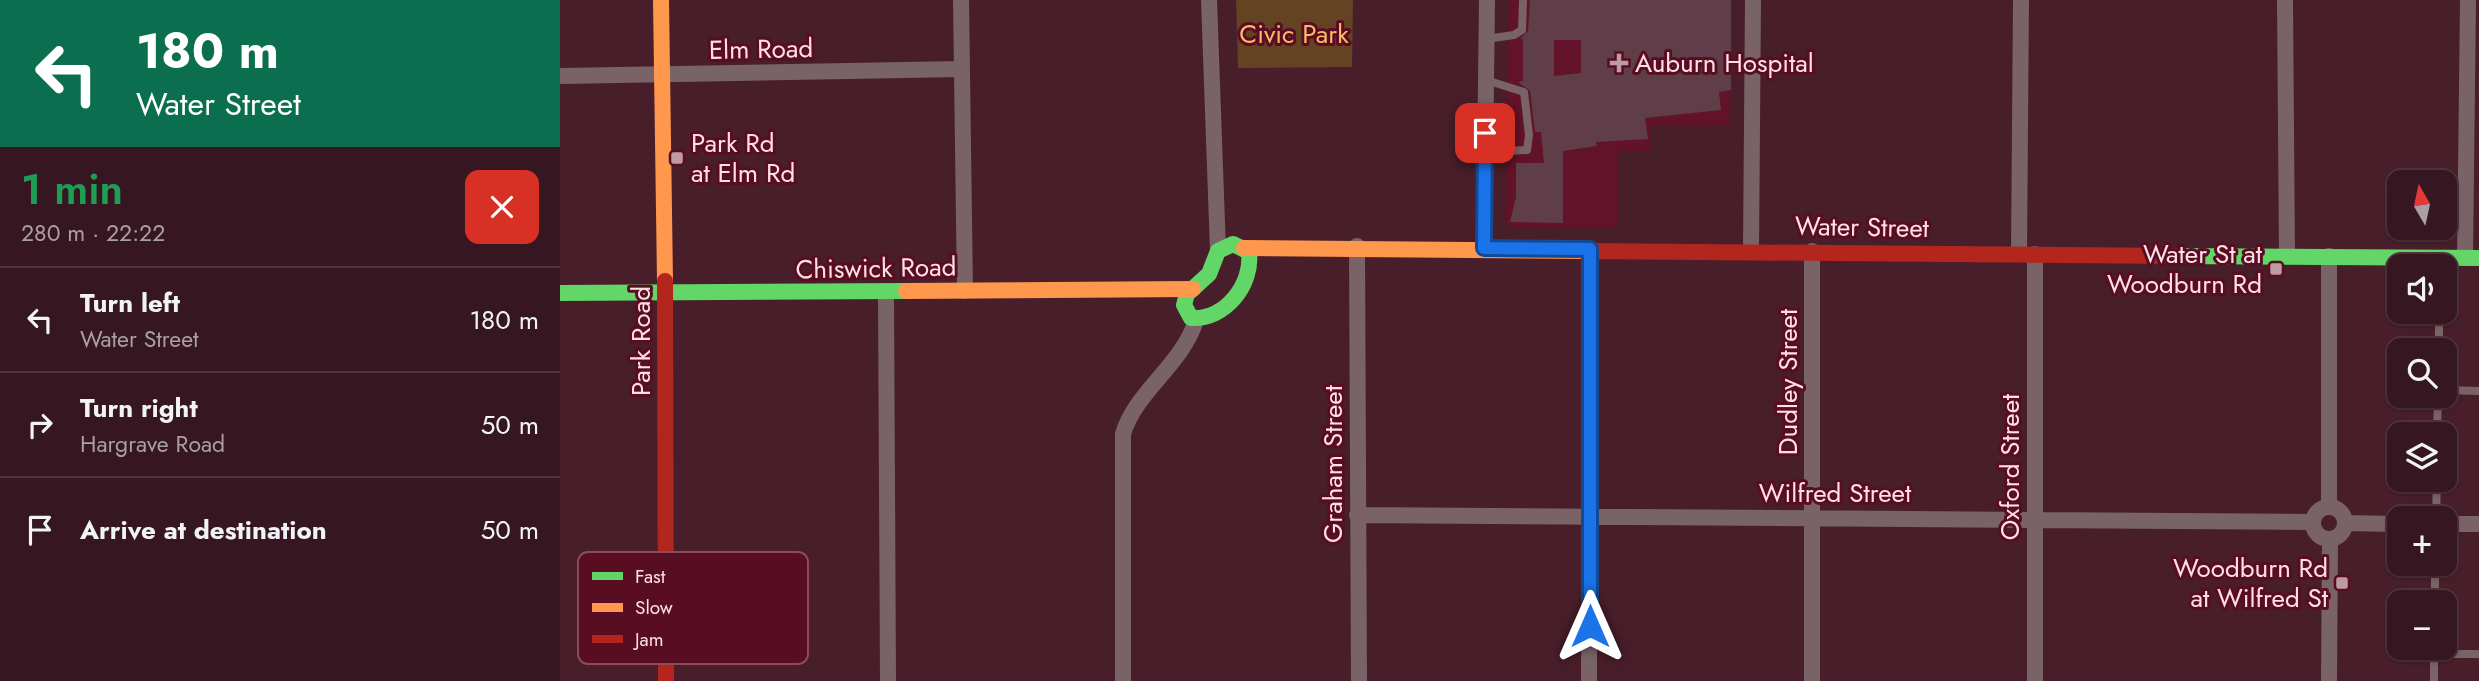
<!DOCTYPE html>
<html lang="en">
<head>
<meta charset="utf-8">
<style>
	body { margin:0; font-family:Jost,sans-serif; background:#3d1f29; color:#f1f3f6; height:100vh; display:flex; flex-direction:column; font-size:26px; white-space:nowrap }
	* { box-sizing:border-box; margin:0 }
	p { font-size:23px; color:#aa9fa5 }
	.icon { flex:none; width:38px; height:38px; fill:none; stroke:currentColor; stroke-width:2; stroke-linecap:round; stroke-linejoin:round }
	.map { position:relative; flex:1; overflow:hidden }
	.details { display:flex; flex-direction:column; background:#361620; width:560px }
	.details>* { flex:none }
	.guide { background:#0b6e4f; color:#fff; overflow:hidden }
	.needle { width:46px; rotate:351deg }
	.buttons { position:absolute; left:1827px; top:170px; display:grid; gap:14px }
	.buttons a { display:grid; place-items:center; width:70px; height:70px; border-radius:14px; background:#361620; box-shadow:0 2px 5px #0004,0 0 0 2px #50353e; font-size:35px }
	.pin { position:absolute; display:grid; place-items:center; width:60px; height:60px; color:#fff; margin:-30px; border-radius:14px; box-shadow:0 4px 10px #0006 }
	.me { position:absolute; width:77px; margin:-38px; rotate:0deg; stroke-linejoin:round; filter:drop-shadow(0 0 5px #0008) }
	.turn { display:flex; align-items:center; gap:24px; height:147px; padding:0 21px; font-size:32px }
	.turn .icon { width:91px; height:91px; stroke-width:2.5 }
	.turn b { display:block; font-size:49px; line-height:60px }
	.round { display:grid; place-items:center; flex:none; width:74px; height:74px; border-radius:14px; background:#3d1f29 }
	.summary { display:flex; align-items:center; justify-content:space-between; height:119px; padding:0 21px }
	h1 { font-size:42px; font-weight:600; line-height:52px; color:#1e9e55 }
	ul { padding:0; list-style:none }
	li { display:flex; align-items:center; gap:21px; height:105px; padding:0 21px; border-top:2px solid #50353e }
	li div { flex:1 }
	li b { display:block; font-size:26px }
	li em { font-style:normal }
	main { display:flex; flex:1; min-height:0 }
	.map>svg:first-child { display:block }
	.built { fill:#621229 }
	.green { fill:#644323 }
	.building { fill:#5f3e4a; fill-rule:evenodd }
	.lines { fill:none; stroke-linecap:round; stroke-linejoin:round }
	.lane { stroke:#796367; stroke-width:8 }
	.street { stroke:#796367; stroke-width:16 }
	.fast { stroke:#63d668; stroke-width:16 }
	.slow { stroke:#ff974d; stroke-width:16 }
	.jam { stroke:#b3261e; stroke-width:16 }
	.route-casing { stroke:#114b97; stroke-width:18 }
	.route { stroke:#1a73e8; stroke-width:12 }
	.poi-dot { fill:#be9ca3; stroke:#590d23; stroke-width:2.5 }
	.labels { text-anchor:middle; dominant-baseline:central; stroke-width:6; stroke-linejoin:round; paint-order:stroke }
	.park-label { font-size:26px; fill:#fcb967; stroke:#590d23 }
	.street-label { font-size:26px; fill:#fee0e4; stroke:#590d23 }
	.poi-label { font-size:26px; fill:#fee0e4; stroke:#590d23; text-anchor:start }
	.key { fill:#590d23; stroke:#8a4c5d; stroke-width:2 }
	.key-label { font-size:19px; fill:#fee0e4 }
</style>
</head>
<body>
<main>
<section class="details">
<div class="guide">
<div class="turn"><svg class="icon" aria-label="left" viewBox="0 0 24 24"><path d="M17 20v-9H6M10 6l-5 5 5 5"/></svg><div><b>180 m</b>Water Street</div></div>
</div>
<div class="summary"><div><h1>1 min</h1><p>280 m · 22:22</p></div><a class="round" style="background:#d93025;color:#fff"><svg class="icon" aria-label="close" viewBox="0 0 24 24"><path d="M6 6l12 12M18 6L6 18"/></svg></a></div>
<ul>
<li><svg class="icon" aria-label="left" viewBox="0 0 24 24"><path d="M17 20v-9H6M10 6l-5 5 5 5"/></svg><div><b>Turn left</b><p>Water Street</p></div><em>180 m</em></li>
<li><svg class="icon" aria-label="right" viewBox="0 0 24 24"><path d="M7 20v-9h11M14 6l5 5-5 5"/></svg><div><b>Turn right</b><p>Hargrave Road</p></div><em>50 m</em></li>
<li><svg class="icon" aria-label="arrive" viewBox="0 0 24 24"><path d="M6 21V4h12l-3 4 3 4H6"/></svg><div><b>Arrive at destination</b></div><em>50 m</em></li>
</ul>
</section>
<div class="map">
<svg width="1919" height="681" viewBox="0 0 1919 681">
	<rect width="100%" height="100%" fill="#481e2a"/>
	<path class="built" d="M949 0H1171L1170 126H1089V152L1058 151 1057 227 951 228 946 223Z"/>
	<path class="green" d="M676 0H793L792 67 678 68Z"/>
	<path class="building" d="M970 0H1171V90L1159 92 1161 110 1085 118 1088 139 1036 142 1037 146 1003 151V223L950 222 956 197V163H984L981 132H975L970 91 958 82 963 81V39H960L968 31ZM994 40H1021V73L994 76Z"/>
	<g class="lines">
		<path class="lane" d="M926 39 954 35 962 30 963 0
			M925 152 967 150 969 135 964 92 926 80
			M1879 350V312
			M1885 390 1919 391
			M1877 434 1878 396
			M1876 518 1877 480
			M1875 602V564
			M1874 648V681
			M1874 654H1919"/>
		<path class="street" d="M401 0 405 291
			M649 0 658 251
			M1725 0 1727 255
			M0 76 402 69
			M797 246 799 681
			M924 248 927 0
			M1191 251 1193 0
			M1459 253 1461 0
			M1769 256V506
			M1905 258 1908 0
			M326 293 328 681
			M1753 523a16 16 0 1 1 32 0a16 16 0 1 1-32 0Z
			M797 515 1753 522
			M1785 523 1839 524
			M1885 524H1919
			M563 681V434C575 392 623 364 636 320
			M1029 681 1030 249
			M1252 681V251
			M1475 681V254
			M1769 681 1770 539"/>
		<path class="fast" d="M673 244 689 252C693 285 665 320 631 318L624 305 627 294 649 274 658 251Z
			M1619 256 1919 258
			M0 293 346 291"/>
		<path class="slow" d="M101 0 105 281
			M684 248 1026 251
			M346 291 633 289"/>
		<path class="jam" d="M1026 251 1619 256
			M105 281 106 681"/>
	</g>
	<g class="lines">
		<g class="route-casing">
			<path id="route" d="M925 133 924 248 1030 249V626"/>
		</g>
		<use href="#route" class="route"/>
	</g>
	<g class="poi-dot">
		<path d="M1055.5 52.5h7v7h7v7h-7v7h-7v-7h-7v-7h7z"/>
		<rect x="110" y="151" width="14" height="14" rx="3.5"/>
		<rect x="1709" y="262" width="14" height="14" rx="3.5"/>
		<rect x="1775" y="576" width="14" height="14" rx="3.5"/>
	</g>
	<g class="labels">
		<g class="park-label">
			<text x="734" y="34">Civic Park</text>
		</g>
		<g class="street-label">
			<text transform="translate(201 49) rotate(-1)">Elm Road</text>
			<text transform="translate(1302 227) rotate(1)">Water Street</text>
			<text transform="translate(316 268) rotate(-1)">Chiswick Road</text>
			<text transform="translate(81 341) rotate(-90)">Park Road</text>
			<text transform="translate(1228 382) rotate(-90)">Dudley Street</text>
			<text transform="translate(773 464) rotate(-90)">Graham Street</text>
			<text transform="translate(1450 467) rotate(-90)">Oxford Street</text>
			<text x="1275" y="493">Wilfred Street</text>
		</g>
		<g class="poi-label">
			<text x="1075" y="63">Auburn Hospital</text>
			<text x="131" y="143">Park Rd<tspan x="131" dy="30">at Elm Rd</tspan></text>
			<text x="1702" y="254" text-anchor="end">Water St at<tspan x="1702" dy="30">Woodburn Rd</tspan></text>
			<text x="1768" y="568" text-anchor="end">Woodburn Rd<tspan x="1768" dy="30">at Wilfred St</tspan></text>
		</g>
	</g>
	<rect x="18" y="552" width="230" height="112" rx="10" class="key"/>
	<rect x="32" y="572" width="31" height="8" fill="#63d668"/>
	<rect x="32" y="603" width="31" height="9" fill="#ff974d"/>
	<rect x="32" y="635" width="31" height="8" fill="#b3261e"/>
	<g class="key-label">
		<text x="75" y="583">Fast</text>
		<text x="75" y="614">Slow</text>
		<text x="75" y="646">Jam</text>
	</g>
</svg>
<div class="buttons">
<a><svg class="needle" viewBox="-14 -14 28 28"><path d="M0-13l5 13h-10z" fill="#e53935"/><path d="M0 13l5-13h-10z" fill="#aa9fa5"/></svg></a>
<a><svg class="icon" aria-label="sound" viewBox="0 0 24 24"><path d="M4 9h4l5-4v14l-5-4H4zM17 9q2 3 0 6"/></svg></a>
<a><svg class="icon" aria-label="search" viewBox="0 0 24 24"><circle cx="10" cy="10" r="6"/><path d="M15 15l6 6"/></svg></a>
<a><svg class="icon" aria-label="layers" viewBox="0 0 24 24"><path d="M12 4l9 5-9 5-9-5zM3 14l9 5 9-5"/></svg></a>
<a>+</a>
<a>−</a>
</div>
<div class="pin" style="left:925px;top:133px;background:#d93025"><svg class="icon" aria-label="arrive" viewBox="0 0 24 24"><path d="M6 21V4h12l-3 4 3 4H6"/></svg></div>
<svg class="me" style="left:1030px;top:626px" viewBox="-20 -20 40 40"><path d="M0-17L14 15 0 8-14 15z" fill="#1a73e8" stroke="#fff" stroke-width="4"/></svg>
</div>
</main>
</body>
</html>
